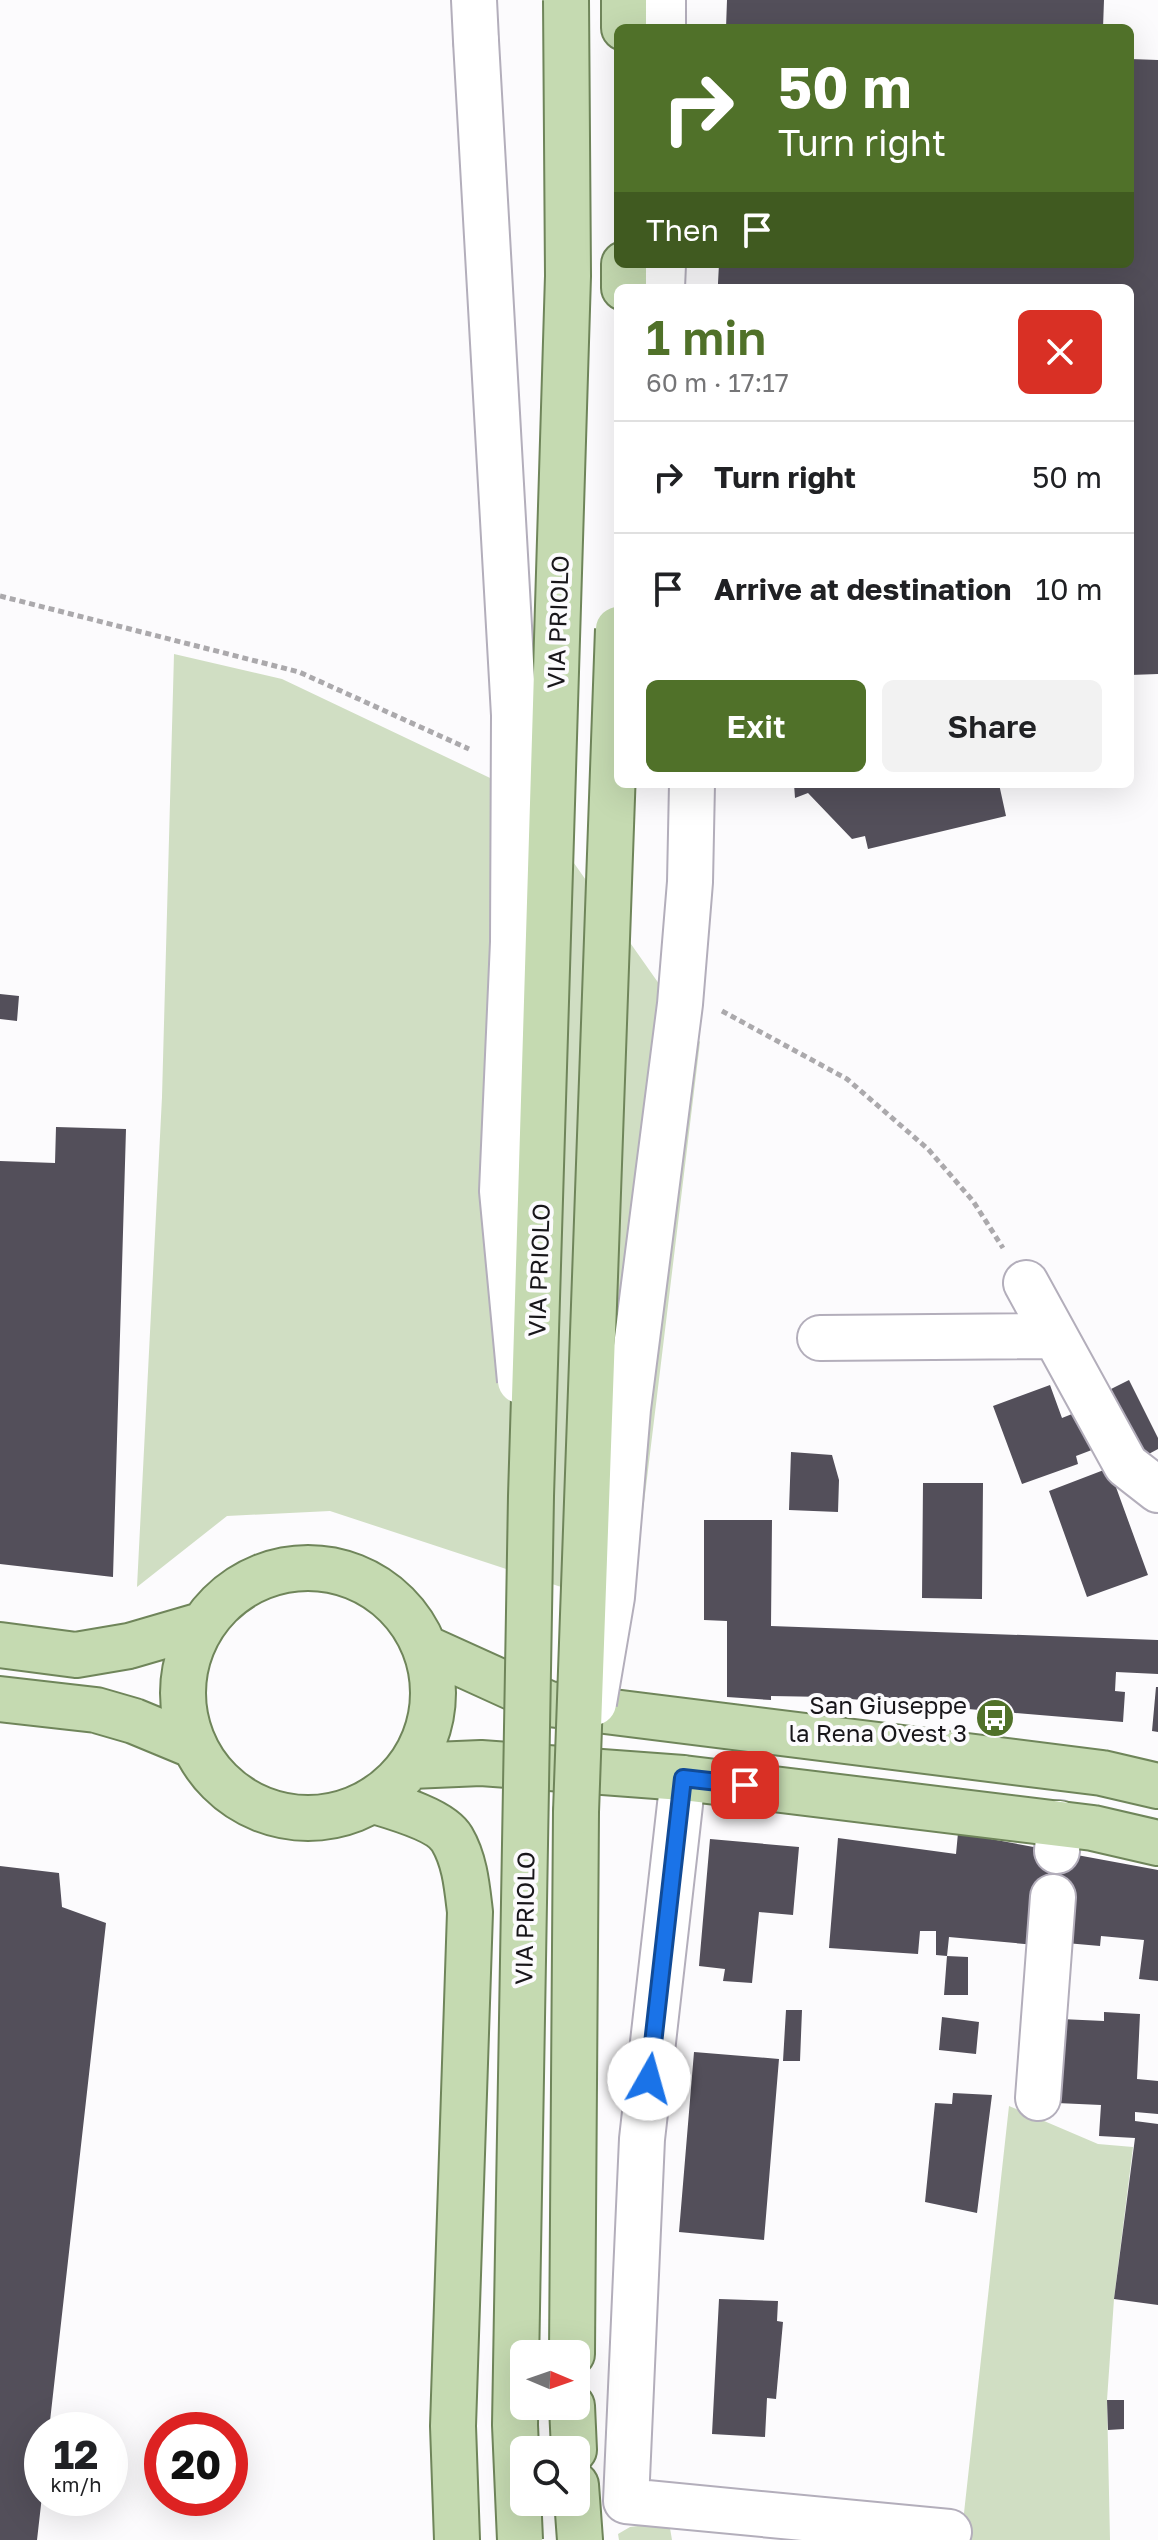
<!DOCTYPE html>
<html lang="en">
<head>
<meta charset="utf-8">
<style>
	body { margin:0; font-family:"Golos Text",sans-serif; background:#f2f2f2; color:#202124; height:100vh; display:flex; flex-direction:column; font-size:30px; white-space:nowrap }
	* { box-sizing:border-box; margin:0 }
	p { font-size:26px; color:#757577 }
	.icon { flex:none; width:44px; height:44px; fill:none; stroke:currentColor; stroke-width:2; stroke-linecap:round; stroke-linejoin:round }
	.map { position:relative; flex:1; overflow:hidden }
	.side { position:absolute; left:614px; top:284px; width:520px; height:504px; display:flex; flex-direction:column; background:#fff; border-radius:12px; box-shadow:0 8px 32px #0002 }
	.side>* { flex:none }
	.top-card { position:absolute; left:614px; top:24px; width:520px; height:244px; border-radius:12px; box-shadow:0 8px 32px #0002; background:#507129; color:#fff; overflow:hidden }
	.needle { width:52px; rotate:92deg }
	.controls { position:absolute; left:510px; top:2340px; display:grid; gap:16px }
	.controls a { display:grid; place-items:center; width:80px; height:80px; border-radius:12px; background:#fff; box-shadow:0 8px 32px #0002; font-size:40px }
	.speed { position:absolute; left:24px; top:2412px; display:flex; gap:16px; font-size:40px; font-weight:700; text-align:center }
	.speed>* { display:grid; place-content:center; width:104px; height:104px; border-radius:50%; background:#fff; box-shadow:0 8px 32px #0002; line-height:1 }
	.speed small { font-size:20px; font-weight:400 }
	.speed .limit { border:12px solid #d22; background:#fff; color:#111 }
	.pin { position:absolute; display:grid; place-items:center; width:68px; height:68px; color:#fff; margin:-34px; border-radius:16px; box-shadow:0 4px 12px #0006 }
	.me { position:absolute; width:88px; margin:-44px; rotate:7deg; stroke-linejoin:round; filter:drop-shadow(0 0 6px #0008) }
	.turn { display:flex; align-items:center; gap:28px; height:168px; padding:0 32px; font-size:36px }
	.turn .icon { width:104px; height:104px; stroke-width:2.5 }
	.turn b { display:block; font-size:56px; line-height:68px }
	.then { display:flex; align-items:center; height:76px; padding:0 32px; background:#0003; gap:16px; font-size:30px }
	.round { display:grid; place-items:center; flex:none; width:84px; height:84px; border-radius:12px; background:#f2f2f2 }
	.overview { display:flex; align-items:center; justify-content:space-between; height:136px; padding:0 32px }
	h1 { font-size:48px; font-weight:600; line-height:60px; color:#507129 }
	.cta { display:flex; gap:16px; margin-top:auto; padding:16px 32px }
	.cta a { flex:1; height:92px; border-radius:12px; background:#507129; color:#fff; font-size:32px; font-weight:600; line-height:92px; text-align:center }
	.cta a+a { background:#f2f2f2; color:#202124 }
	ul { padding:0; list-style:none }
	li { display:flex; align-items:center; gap:24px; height:112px; padding:0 32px; border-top:2px solid #e0e0e0 }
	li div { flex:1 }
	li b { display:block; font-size:30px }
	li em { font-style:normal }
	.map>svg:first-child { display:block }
	.green { fill:#d0dec3 }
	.building { fill:#534f5a }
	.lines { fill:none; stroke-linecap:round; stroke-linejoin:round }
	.minor-casing { stroke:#b3aebb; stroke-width:48 }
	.major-casing { stroke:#6f855a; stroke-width:48 }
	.path { stroke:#aba9ac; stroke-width:5; stroke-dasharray:6 4; stroke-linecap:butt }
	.minor { stroke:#fff; stroke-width:44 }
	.major { stroke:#c5dab1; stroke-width:44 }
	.minor-bridge-casing { stroke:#b3aebb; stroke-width:48; stroke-linecap:butt }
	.major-bridge-casing { stroke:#6f855a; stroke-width:48; stroke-linecap:butt }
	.minor-bridge { stroke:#fff; stroke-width:44 }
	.major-bridge { stroke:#c5dab1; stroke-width:44 }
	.route-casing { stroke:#114b97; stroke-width:20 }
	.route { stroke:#1a73e8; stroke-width:14 }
	.labels { text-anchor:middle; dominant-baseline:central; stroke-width:8; stroke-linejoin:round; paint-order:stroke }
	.street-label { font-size:24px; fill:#18161a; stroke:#fcfbfd }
	.poi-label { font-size:24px; fill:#18161a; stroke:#fcfbfd; text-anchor:end }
</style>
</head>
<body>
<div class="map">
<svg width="1158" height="2540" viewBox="0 0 1158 2540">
	<rect width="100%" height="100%" fill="#fcfbfd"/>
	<path class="green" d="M174 654 282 679 526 795 700 1042 631 1610 330 1511 227 1516 137 1587 162 1097Z
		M1009 2106 1098 2144 1133 2147 1114 2299 1107 2400 1110 2540H961Z
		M669 2522 672 2540H619L618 2534 630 2527Z"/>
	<path class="building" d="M727 0H1104L1103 28H726Z
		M1130 59 1158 60V674L1130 675V288H718V283L719 264H1130Z
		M794 784H999L1006 816 868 849 865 836 852 839 808 793 795 798Z
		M0 994 19 996 17 1021 0 1019Z
		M56 1127 126 1129 113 1577 0 1564V1161L55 1163Z
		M1129 1380 1158 1438V1449L1145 1456 1111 1389Z
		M1050 1385 1062 1418 1082 1410 1097 1448 1076 1456 1078 1464 1022 1484 993 1406Z
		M791 1452 832 1455 839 1480 838 1512 789 1510Z
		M1109 1468 1148 1575 1087 1597 1049 1491Z
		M923 1483H983L982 1599 922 1598Z
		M704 1520H772L771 1626 1158 1640V1674L1116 1672 1115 1691 1125 1692 1123 1722 827 1697 771 1696V1700L727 1697V1621L704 1620Z
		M1156 1687H1158V1732L1152 1731Z
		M958 1833 1158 1870V1981L1139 1979 1144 1940 1101 1936 1100 1946 1066 1943 1036 1945 949 1937 947 1956 936 1955V1931H920L918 1954 829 1948 838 1838 956 1854Z
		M710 1839 799 1847 793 1915 759 1912 752 1983 723 1981 725 1969 699 1966Z
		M0 1866 59 1873 62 1907 106 1923 49 2430H42V2496L37 2540H0Z
		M947 1956 968 1957V1995H944Z
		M786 2010H802L800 2061H783Z
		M1104 2012 1140 2014 1137 2079 1158 2081V2114L1135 2112V2121L1158 2124V2305L1114 2299 1135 2138 1099 2136 1101 2105 1057 2103 1061 2019 1104 2021Z
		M942 2017 979 2022 976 2054 939 2050Z
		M694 2052 779 2059 764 2240 679 2232Z
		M953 2093 992 2095 977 2213 925 2202 935 2103 952 2104Z
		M719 2299 778 2301 777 2321 783 2322 776 2399 767 2398 765 2437 712 2434Z
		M1107 2400H1124V2429L1108 2430Z"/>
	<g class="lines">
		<g class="minor-casing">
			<path id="minor" d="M474 0 476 41
				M663 28V0
				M662 288 663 264
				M1026 1283 1126 1465 1158 1490
				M820 1338 1055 1336
				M683 1778 642 2139 626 2501 949 2532
				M1057 1851 1059 1823
				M1038 2098 1053 1897"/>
		</g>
		<g class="major-casing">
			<path id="major" d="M624 0V28
				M624 288V264
				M183 1693a125 125 0 1 1 250 0a125 125 0 1 1-250 0Z
				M0 1645 76 1655 129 1646 201 1625
				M426 1648 549 1704 1102 1773 1158 1786
				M0 1699 96 1710 134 1721 192 1745
				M411 1766 481 1763 683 1778 1093 1828 1158 1843
				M374 1801C394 1807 441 1820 452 1839 465 1861 467 1887 470 1912L453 2426 457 2540
				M572 2354 576 1812
				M572 2406 574 2450
				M576 2485 580 2540"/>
		</g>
		<path class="path" d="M0 596 299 672 469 749
			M722 1011 847 1079 928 1149 973 1201 1003 1248"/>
		<use href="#minor" class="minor"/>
		<use href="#major" class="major"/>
		<g class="minor-bridge-casing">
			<path id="minor-bridge" d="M476 41 514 715 513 942 502 1191 520 1381
				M594 1703 612 1597 628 1409 680 1004 690 882 692 784"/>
		</g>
		<g class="major-bridge-casing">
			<path id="major-bridge" d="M576 1812 618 629
				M520 2540 515 2425 531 1496 568 276 566 0"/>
		</g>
		<use href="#minor-bridge" class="minor-bridge"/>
		<use href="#major-bridge" class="major-bridge"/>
	</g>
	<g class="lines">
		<g class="route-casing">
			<path id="route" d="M649 2079 683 1778 745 1785"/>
		</g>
		<use href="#route" class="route"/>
	</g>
	<defs>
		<g id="bus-disc" transform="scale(2)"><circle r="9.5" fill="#507129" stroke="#fcfbfd"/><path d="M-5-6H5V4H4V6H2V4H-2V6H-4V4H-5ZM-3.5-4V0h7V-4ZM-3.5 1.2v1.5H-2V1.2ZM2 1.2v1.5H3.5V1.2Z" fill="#fff"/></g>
	</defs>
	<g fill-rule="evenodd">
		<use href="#bus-disc" x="995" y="1718"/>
	</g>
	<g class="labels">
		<g class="street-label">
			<text transform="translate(557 622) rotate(-88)">VIA PRIOLO</text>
			<text transform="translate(538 1270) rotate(-88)">VIA PRIOLO</text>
			<text transform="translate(524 1918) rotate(-89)">VIA PRIOLO</text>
		</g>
		<g class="poi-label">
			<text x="967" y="1704">San Giuseppe<tspan x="967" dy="28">la Rena Ovest 3</tspan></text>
		</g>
	</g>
</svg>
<div class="controls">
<a><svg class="needle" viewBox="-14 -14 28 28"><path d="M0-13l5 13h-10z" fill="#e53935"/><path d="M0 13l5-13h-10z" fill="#757577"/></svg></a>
<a><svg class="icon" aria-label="search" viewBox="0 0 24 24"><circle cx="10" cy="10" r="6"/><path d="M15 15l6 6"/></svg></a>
</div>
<div class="speed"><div>12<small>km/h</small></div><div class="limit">20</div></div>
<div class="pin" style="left:745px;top:1785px;background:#d93025"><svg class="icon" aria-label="arrive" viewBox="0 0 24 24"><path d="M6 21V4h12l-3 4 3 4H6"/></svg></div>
<svg class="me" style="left:649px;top:2079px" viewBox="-20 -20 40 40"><circle r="19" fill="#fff"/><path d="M0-13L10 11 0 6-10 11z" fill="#1a73e8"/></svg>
<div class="top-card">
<div class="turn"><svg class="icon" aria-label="right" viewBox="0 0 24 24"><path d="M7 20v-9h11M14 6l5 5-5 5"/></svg><div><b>50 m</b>Turn right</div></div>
<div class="then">Then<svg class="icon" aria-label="arrive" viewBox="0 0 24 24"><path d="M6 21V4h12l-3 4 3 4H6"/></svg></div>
</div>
<section class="side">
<div class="overview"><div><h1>1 min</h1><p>60 m · 17:17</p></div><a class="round" style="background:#d93025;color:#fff"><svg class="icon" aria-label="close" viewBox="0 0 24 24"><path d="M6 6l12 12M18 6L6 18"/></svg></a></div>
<ul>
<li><svg class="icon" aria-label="right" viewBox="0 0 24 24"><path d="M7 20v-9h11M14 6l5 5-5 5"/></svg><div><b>Turn right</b></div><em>50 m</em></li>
<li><svg class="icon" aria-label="arrive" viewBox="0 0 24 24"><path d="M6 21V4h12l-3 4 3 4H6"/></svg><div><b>Arrive at destination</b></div><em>10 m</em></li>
</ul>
<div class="cta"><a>Exit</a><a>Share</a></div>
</section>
</div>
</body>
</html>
